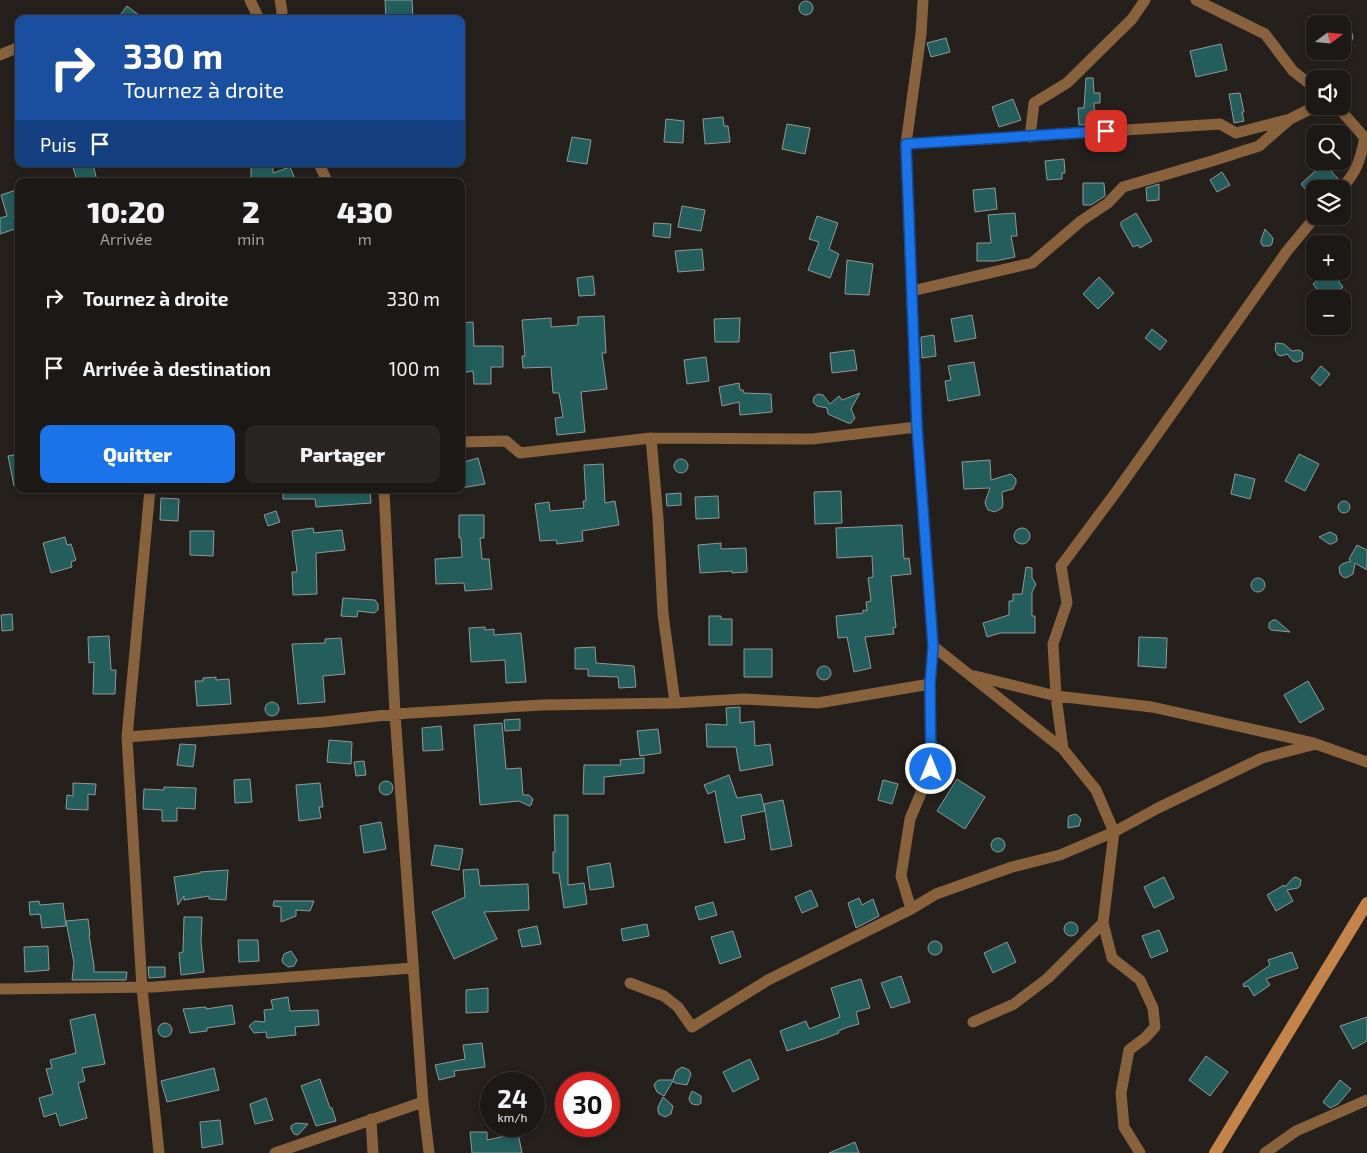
<!DOCTYPE html>
<html lang="fr">
<head>
<meta charset="utf-8">
<style>
	body { margin:0; font-family:"Exo 2",sans-serif; background:#292522; color:#f1f3f6; height:100vh; display:flex; flex-direction:column; font-size:19px; white-space:nowrap }
	* { box-sizing:border-box; margin:0 }
	p { font-size:16px; color:#a0a0a0 }
	.icon { flex:none; width:28px; height:28px; fill:none; stroke:currentColor; stroke-width:2; stroke-linecap:round; stroke-linejoin:round }
	.map { position:relative; flex:1; overflow:hidden }
	.details { position:absolute; left:15px; top:178px; width:450px; height:315px; display:flex; flex-direction:column; background:#1c1815; border-radius:10px; box-shadow:0 2px 8px #0003,0 0 0 1px #3a3734 }
	.details>* { flex:none }
	.top-card { position:absolute; left:15px; top:15px; width:450px; height:152px; border-radius:10px; box-shadow:0 2px 8px #0003,0 0 0 1px #3a3734; background:#1a4fa0; color:#fff; overflow:hidden }
	.needle { width:32px; rotate:74deg }
	.buttons { position:absolute; left:1306px; top:15px; display:grid; gap:10px }
	.buttons a { display:grid; place-items:center; width:45px; height:45px; border-radius:10px; background:#1c1815; box-shadow:0 2px 8px #0003,0 0 0 1px #3a3734; font-size:25px }
	.speed { position:absolute; left:480px; top:1072px; display:flex; gap:10px; font-size:25px; font-weight:700; text-align:center }
	.speed>* { display:grid; place-content:center; width:65px; height:65px; border-radius:50%; background:#1c1815; box-shadow:0 2px 8px #0003,0 0 0 1px #3a3734; line-height:1 }
	.speed small { font-size:12px; font-weight:400 }
	.speed .limit { border:8px solid #d22; background:#fff; color:#111 }
	.pin { position:absolute; display:grid; place-items:center; width:42px; height:42px; color:#fff; margin:-21px; border-radius:10px; box-shadow:0 2px 8px #0006 }
	.me { position:absolute; width:55px; margin:-28px; rotate:0deg; stroke-linejoin:round; filter:drop-shadow(0 0 4px #0008) }
	.turn { display:flex; align-items:center; gap:18px; height:105px; padding:0 25px; font-size:22px }
	.turn .icon { width:65px; height:65px; stroke-width:2.5 }
	.turn b { display:block; font-size:35px; line-height:42px }
	.then { display:flex; align-items:center; height:48px; padding:0 25px; background:#0003; gap:10px; font-size:19px }
	.eta { display:flex; justify-content:space-evenly; align-items:center; height:85px; text-align:center }
	.eta b { font-size:30px; font-weight:800; line-height:35px }
	.cta { display:flex; gap:10px; margin-top:auto; padding:10px 25px }
	.cta a { flex:1; height:58px; border-radius:10px; background:#1a73e8; color:#fff; font-size:20px; font-weight:800; line-height:58px; text-align:center }
	.cta a+a { background:#292522; color:#f1f3f6 }
	ul { padding:0; list-style:none }
	li { display:flex; align-items:center; gap:15px; height:70px; padding:0 25px }
	li div { flex:1 }
	li b { display:block; font-size:19px }
	li em { font-style:normal }
	.map>svg:first-child { display:block }
	.building { fill:#235d5c; stroke:#8f9998 }
	.lines { fill:none; stroke-linecap:round; stroke-linejoin:round }
	.street { stroke:#88613d; stroke-width:11 }
	.secondary { stroke:#c48449; stroke-width:12 }
	.route-casing { stroke:#114b97; stroke-width:12 }
	.route { stroke:#1a73e8; stroke-width:9 }
</style>
</head>
<body>
<div class="map">
<svg width="1367" height="1153" viewBox="0 0 1367 1153">
	<rect width="100%" height="100%" fill="#25201c"/>
	<path class="building" d="M385 0H412L413 19H386Z
		M799 8a7 7 0 1 1 14 0a7 7 0 1 1-14 0Z
		M127 6 144 19H117Z
		M1342 28 1352 33 1353 37 1351 43 1342 48Z
		M946 38 950 52 931 57 927 43Z
		M1221 44 1227 70 1196 77 1190 51Z
		M1086 78H1093L1094 93H1100V103H1094L1095 124 1079 125 1078 108H1084Z
		M1240 93 1244 112H1242L1244 121 1234 123 1229 94Z
		M1013 99 1021 120 999 127 992 107Z
		M723 117 724 126H728L730 142 705 144 703 119Z
		M666 119 684 121 683 143 664 142Z
		M787 124 810 128 805 154 782 149Z
		M572 137 591 140 587 164 567 161Z
		M1064 159 1065 173H1062V179L1047 180 1045 161Z
		M1324 163 1339 180 1334 189H1315V200L1301 184Z
		M72 164H93L97 181H77Z
		M251 164H273V173L290 167 295 179 288 181H251Z
		M1222 172 1230 185 1217 192 1210 180Z
		M1083 183H1104L1105 196 1091 205H1083Z
		M1159 184V200L1147 201 1146 188Z
		M995 188 997 209 975 212 973 190Z
		M19 189V214L14 216 18 228 0 234V218L7 216 1 195Z
		M682 206 705 210 701 231 678 227Z
		M1015 213 1017 236H1011L1015 257 995 261H977V243H991L988 215Z
		M1136 213 1152 241 1140 248 1138 245 1133 247 1121 226V222Z
		M817 216 838 223 829 249 839 254 830 278 808 270 819 242 809 239Z
		M654 223 671 224 670 238 653 236Z
		M1265 229 1273 238 1272 244 1270 246H1263L1261 243V240Z
		M702 249 704 270 678 272 675 251Z
		M847 260 873 264 869 295 845 294Z
		M1329 271H1331L1343 287 1329 299H1325L1313 284Z
		M593 276 595 295 579 296 577 278Z
		M1099 277 1114 293 1098 309 1083 294Z
		M972 315 976 338 955 342 951 319Z
		M604 316 606 353H602L607 389 581 392 585 432 557 435 555 418 563 417 559 393H553L551 367 523 368 522 356H525L522 320 551 318V327L578 325V317Z
		M740 318 739 342H715L714 319Z
		M473 322 474 346H503V367H491V384H474L473 371 461 373V323Z
		M1152 329 1167 341 1160 350 1145 338Z
		M934 335 936 356 922 358 921 337Z
		M1276 343 1284 344 1292 351 1298 350 1301 351 1303 353 1302 360 1297 362 1293 361 1287 354 1281 356 1278 355 1275 350Z
		M854 350 857 370 832 373 830 353Z
		M706 357 709 381 687 384 684 360Z
		M974 362 980 395 948 401 945 381 951 380 948 366Z
		M1321 366 1330 374 1320 386 1311 378Z
		M739 383 740 390H743L744 393 771 394 772 412 740 415 739 402 722 406 719 387Z
		M860 393 851 409 855 418 851 423H848L828 414 827 408 817 406 813 402 814 397 818 394 823 395 830 404 839 396 842 400Z
		M19 454V485L14 486 8 456Z
		M1299 454 1319 464 1305 491 1285 481Z
		M478 458 485 484 461 488V463Z
		M674 466a7 7 0 1 1 14 0a7 7 0 1 1-14 0Z
		M990 460 991 480 1011 474 1016 479V483L1013 489 1002 492 1003 504 1002 508 995 512 988 510 986 506 985 502 990 488 964 489 962 462Z
		M603 464 605 503 615 501 619 525 582 531 583 541 557 544 556 540 540 541 535 504 549 502 550 511 584 508 583 501H586L584 465Z
		M1235 474 1255 479 1250 499 1231 494Z
		M283 489H370L371 503 316 507 315 499H283Z
		M841 491 842 523 815 524 814 492Z
		M681 493V505L667 506 666 494Z
		M718 496 719 518 696 519 695 497Z
		M161 498 179 499 178 521 160 520Z
		M1338 507a6 6 0 1 1 12 0a6 6 0 1 1-12 0Z
		M276 511 280 522 268 526 264 515Z
		M459 515H484V538H480L482 559H489L492 589 465 591 464 583 436 584 435 559 462 557 461 538H459Z
		M902 525 904 559 909 558 911 574 891 576 896 627 893 628 894 634 865 637 871 668 854 672 847 637 838 638 836 616 863 613V610L867 611 866 602 871 601 868 578 873 577 872 556 837 558 836 528Z
		M313 528 314 533 342 530 345 550 316 553 317 594 293 595 292 572H297L292 531Z
		M1014 536a8 8 0 1 1 16 0a8 8 0 1 1-16 0Z
		M190 531H214L213 556 190 555Z
		M1330 532 1336 535 1337 538V541L1332 544H1329L1319 537Z
		M65 537 67 545 71 544 76 560 71 562 72 567 51 573 43 543Z
		M721 543V549L746 548 747 572 732 573V571L700 573 698 545Z
		M1357 545 1367 550V570L1355 563 1353 574 1346 578 1343 577 1340 574 1339 567 1342 564 1351 561 1349 559Z
		M1026 567 1032 568V578L1036 584 1032 592V616H1035V633H1000L987 637 983 623 1009 615V601H1013V594H1022Z
		M1251 585a7 7 0 1 1 14 0a7 7 0 1 1-14 0Z
		M343 598 375 600 378 604V610L374 613 358 611 357 617 341 616Z
		M12 614 13 630 2 631 1 615Z
		M709 616H721V619H732V645H709Z
		M1273 620H1276L1290 632 1271 630 1269 628V623Z
		M485 627V630L494 629V635L521 633 526 682 506 683 505 660 471 662 469 628Z
		M109 636 111 670H116L115 694H93L94 662 89 663 88 637Z
		M1139 637 1167 638 1166 668 1138 666Z
		M341 638 345 674 323 676 325 702 298 704 292 644 325 643V639Z
		M595 647 596 663 634 666 636 687 619 688 618 677 588 676V669H575V648Z
		M744 649H772V677H744Z
		M817 673a7 7 0 1 1 14 0a7 7 0 1 1-14 0Z
		M216 677V680L229 679 231 704 197 706 195 681H203V678Z
		M1308 681 1324 709 1300 723 1284 695Z
		M265 709a7 7 0 1 1 14 0a7 7 0 1 1-14 0Z
		M740 707V723L754 721 755 746 770 744 773 765 740 771 736 747H707L706 724 727 725 726 708Z
		M520 719V730L505 731 504 720Z
		M502 723 506 769 521 768 523 795H529L533 799 531 805 529 806 519 801 480 805 474 725Z
		M441 726 443 750 423 751 422 728Z
		M658 729 661 753 640 756 637 731Z
		M329 740 352 742 351 764 327 762Z
		M180 744 196 745 193 767 177 765Z
		M644 758V773L604 777V794H583L584 765H621L620 760Z
		M364 761 366 775 356 776 354 762Z
		M729 775 737 798 761 794 765 811 741 816 745 839 725 843 715 791 708 794 704 785Z
		M250 779 252 802 235 803 234 780Z
		M957 779 985 797 965 829 937 811Z
		M883 780 898 784 892 804 878 800Z
		M379 788a7 7 0 1 1 14 0a7 7 0 1 1-14 0Z
		M73 783 96 784 95 795 88 794V810L66 809 67 795 73 796Z
		M320 783 323 807H319L321 818 299 821 296 785Z
		M164 787 196 788 195 809 177 808V821H162V810L143 809 144 789 164 790Z
		M783 800 792 846 771 850 764 804Z
		M1076 814 1081 819 1079 826 1068 828V819L1069 816Z
		M554 815H568V885L584 883 587 904 564 908 559 873H553V852H555Z
		M381 822 386 849 364 853 360 826Z
		M991 845a7 7 0 1 1 14 0a7 7 0 1 1-14 0Z
		M435 845 463 849 459 870 431 865Z
		M610 863 614 887 590 890 587 867Z
		M478 869 480 886 528 884 529 910 484 912 497 939 454 959 432 912 465 897 463 870Z
		M228 870 226 900 209 899V896L184 900V896L178 905 174 877 200 873V872Z
		M1164 877 1174 898 1154 908 1144 887Z
		M1296 877 1301 880 1300 886 1298 888 1287 890 1293 901 1276 911 1267 895 1284 885 1285 887 1293 878Z
		M811 890 818 906 802 913 795 897Z
		M859 898 862 905 873 899 879 916 856 928 848 903Z
		M39 901 40 905 63 903 66 926 42 928 40 914 30 915 29 902Z
		M274 901H314L310 911 296 910V916L281 922V907L273 906Z
		M713 902 717 915 699 920 695 907Z
		M184 917H202L201 942 204 972 181 975 179 953 183 952Z
		M88 919 90 935H89L94 966V972H127L126 980H72L74 963 66 921Z
		M1064 929a7 7 0 1 1 14 0a7 7 0 1 1-14 0Z
		M647 924 649 936 623 941 621 929Z
		M537 926 541 944 522 947 518 930Z
		M1159 930 1168 951 1151 958 1142 936Z
		M733 931 741 957 720 964 711 937Z
		M238 940H258L259 961 239 962Z
		M928 948a7 7 0 1 1 14 0a7 7 0 1 1-14 0Z
		M1007 942 1016 962 993 973 984 953Z
		M48 946 49 970 25 972 24 947Z
		M291 951 297 960 294 966 288 967 283 963 282 960 284 954Z
		M1292 952 1298 968 1266 979 1270 985 1254 996 1248 986 1244 987 1243 984 1270 965 1268 960Z
		M148 967H165V977L149 978Z
		M901 976 910 1002 891 1008 881 983Z
		M861 979 870 1008 856 1012 859 1024 848 1027 838 1031 839 1033 823 1039 787 1051 780 1031 806 1021 809 1029 840 1017 831 988Z
		M488 988V1012L466 1013V990Z
		M288 997 290 1011 318 1010 319 1025 295 1027 296 1035 267 1038 266 1032 254 1033 249 1026 255 1021 265 1022 264 1010 273 1009 271 1000Z
		M232 1005 235 1024 207 1028V1031L190 1033 183 1009 206 1007V1009Z
		M95 1014 105 1064 82 1068 85 1081 78 1083 87 1118 60 1126 56 1113 44 1117 39 1098 53 1094 46 1069 52 1068 50 1060 76 1053 70 1020Z
		M1367 1017V1041L1353 1049 1340 1026Z
		M158 1030a7 7 0 1 1 14 0a7 7 0 1 1-14 0Z
		M482 1043 485 1067 454 1071 455 1076 439 1080 435 1065 465 1059 463 1045Z
		M1206 1056 1228 1072 1210 1096 1189 1080Z
		M750 1059 759 1079 733 1092 723 1072Z
		M682 1067 689 1070 691 1074 687 1085 675 1083 673 1081 664 1096 657 1092 654 1085 656 1082 659 1080H673L676 1071Z
		M214 1068 219 1090 167 1102 161 1081Z
		M320 1079 330 1108H332L336 1121 316 1126 301 1086Z
		M1340 1080 1351 1089 1338 1104 1330 1108 1323 1102Z
		M692 1091 701 1096V1103L698 1105 692 1104 690 1102 689 1098Z
		M663 1097 673 1106 671 1114 665 1117 659 1114 658 1111V1107Z
		M266 1098 273 1120 255 1124 250 1104Z
		M220 1120 223 1144 202 1148 200 1122Z
		M296 1123 308 1124 300 1133 298 1135 294 1134 291 1129V1126Z
		M470 1132H487V1140L518 1133 522 1153H472Z
		M855 1142 859 1153H829Z"/>
	<g class="lines">
		<path class="street" d="M250 0 259 19
			M280 0 282 11 281 19
			M923 0 921 34 906 144 917 427 933 646 1063 749 1096 790 1114 832 1103 923
			M1196 0 1265 34 1293 71 1315 88
			M0 55 19 47
			M1337 106 1365 138 1366 144
			M1030 137 1034 103 1067 83 1132 19 1145 0
			M906 144 1220 124 1236 133 1290 119 1316 106
			M319 164 327 181
			M1341 189C1357 172 1360 160 1365 138
			M912 291 1032 263 1081 221 1108 203 1123 187 1212 161 1259 146 1290 119
			M651 438 658 518 663 614 675 703
			M461 442 506 441 520 453 651 438 812 439 917 427
			M150 489 127 737 142 988 159 1153
			M384 489 395 714 423 1102 429 1153
			M975 676 1056 696 1152 707 1314 743
			M127 737 324 722 395 714 542 705 675 703 744 699 818 703 930 684
			M1063 749 1056 696 1053 644 1067 603 1061 566 1119 488 1287 251 1316 216
			M911 909 901 876 910 819 931 769 930 684 933 646
			M630 983 664 996 678 1007 692 1027 768 980 911 909 936 894 1012 867 1060 855 1114 832 1158 808 1262 758 1316 744 1367 762
			M0 989 154 987 413 968
			M973 1022 1014 1004 1048 978 1103 923 1112 958 1140 980 1153 1008 1155 1027 1145 1038 1129 1050 1121 1093 1124 1127 1140 1153
			M371 1119 373 1153
			M275 1153 423 1102
			M1265 1153 1296 1131 1367 1100"/>
		<path class="secondary" d="M1215 1153 1367 903"/>
	</g>
	<g class="lines">
		<g class="route-casing">
			<path id="route" d="M931 769 930 684 933 646 917 427 906 144 1106 131"/>
		</g>
		<use href="#route" class="route"/>
	</g>
</svg>
<div class="buttons">
<a><svg class="needle" viewBox="-14 -14 28 28"><path d="M0-13l5 13h-10z" fill="#e53935"/><path d="M0 13l5-13h-10z" fill="#a0a0a0"/></svg></a>
<a><svg class="icon" aria-label="sound" viewBox="0 0 24 24"><path d="M4 9h4l5-4v14l-5-4H4zM17 9q2 3 0 6"/></svg></a>
<a><svg class="icon" aria-label="search" viewBox="0 0 24 24"><circle cx="10" cy="10" r="6"/><path d="M15 15l6 6"/></svg></a>
<a><svg class="icon" aria-label="layers" viewBox="0 0 24 24"><path d="M12 4l9 5-9 5-9-5zM3 14l9 5 9-5"/></svg></a>
<a>+</a>
<a>−</a>
</div>
<div class="speed"><div>24<small>km/h</small></div><div class="limit">30</div></div>
<div class="pin" style="left:1106px;top:131px;background:#d93025"><svg class="icon" aria-label="arrive" viewBox="0 0 24 24"><path d="M6 21V4h12l-3 4 3 4H6"/></svg></div>
<svg class="me" style="left:931px;top:769px" viewBox="-20 -20 40 40"><circle r="17" fill="#1a73e8" stroke="#fff" stroke-width="3"/><path d="M0-11L8 9 0 5-8 9z" fill="#fff"/></svg>
<div class="top-card">
<div class="turn"><svg class="icon" aria-label="right" viewBox="0 0 24 24"><path d="M7 20v-9h11M14 6l5 5-5 5"/></svg><div><b>330 m</b>Tournez à droite</div></div>
<div class="then">Puis<svg class="icon" aria-label="arrive" viewBox="0 0 24 24"><path d="M6 21V4h12l-3 4 3 4H6"/></svg></div>
</div>
<section class="details">
<div class="eta">
<div><b>10:20</b><p>Arrivée</p></div>
<div><b>2</b><p>min</p></div>
<div><b>430</b><p>m</p></div>
</div>
<ul>
<li><svg class="icon" aria-label="right" viewBox="0 0 24 24"><path d="M7 20v-9h11M14 6l5 5-5 5"/></svg><div><b>Tournez à droite</b></div><em>330 m</em></li>
<li><svg class="icon" aria-label="arrive" viewBox="0 0 24 24"><path d="M6 21V4h12l-3 4 3 4H6"/></svg><div><b>Arrivée à destination</b></div><em>100 m</em></li>
</ul>
<div class="cta"><a>Quitter</a><a>Partager</a></div>
</section>
</div>
</body>
</html>
